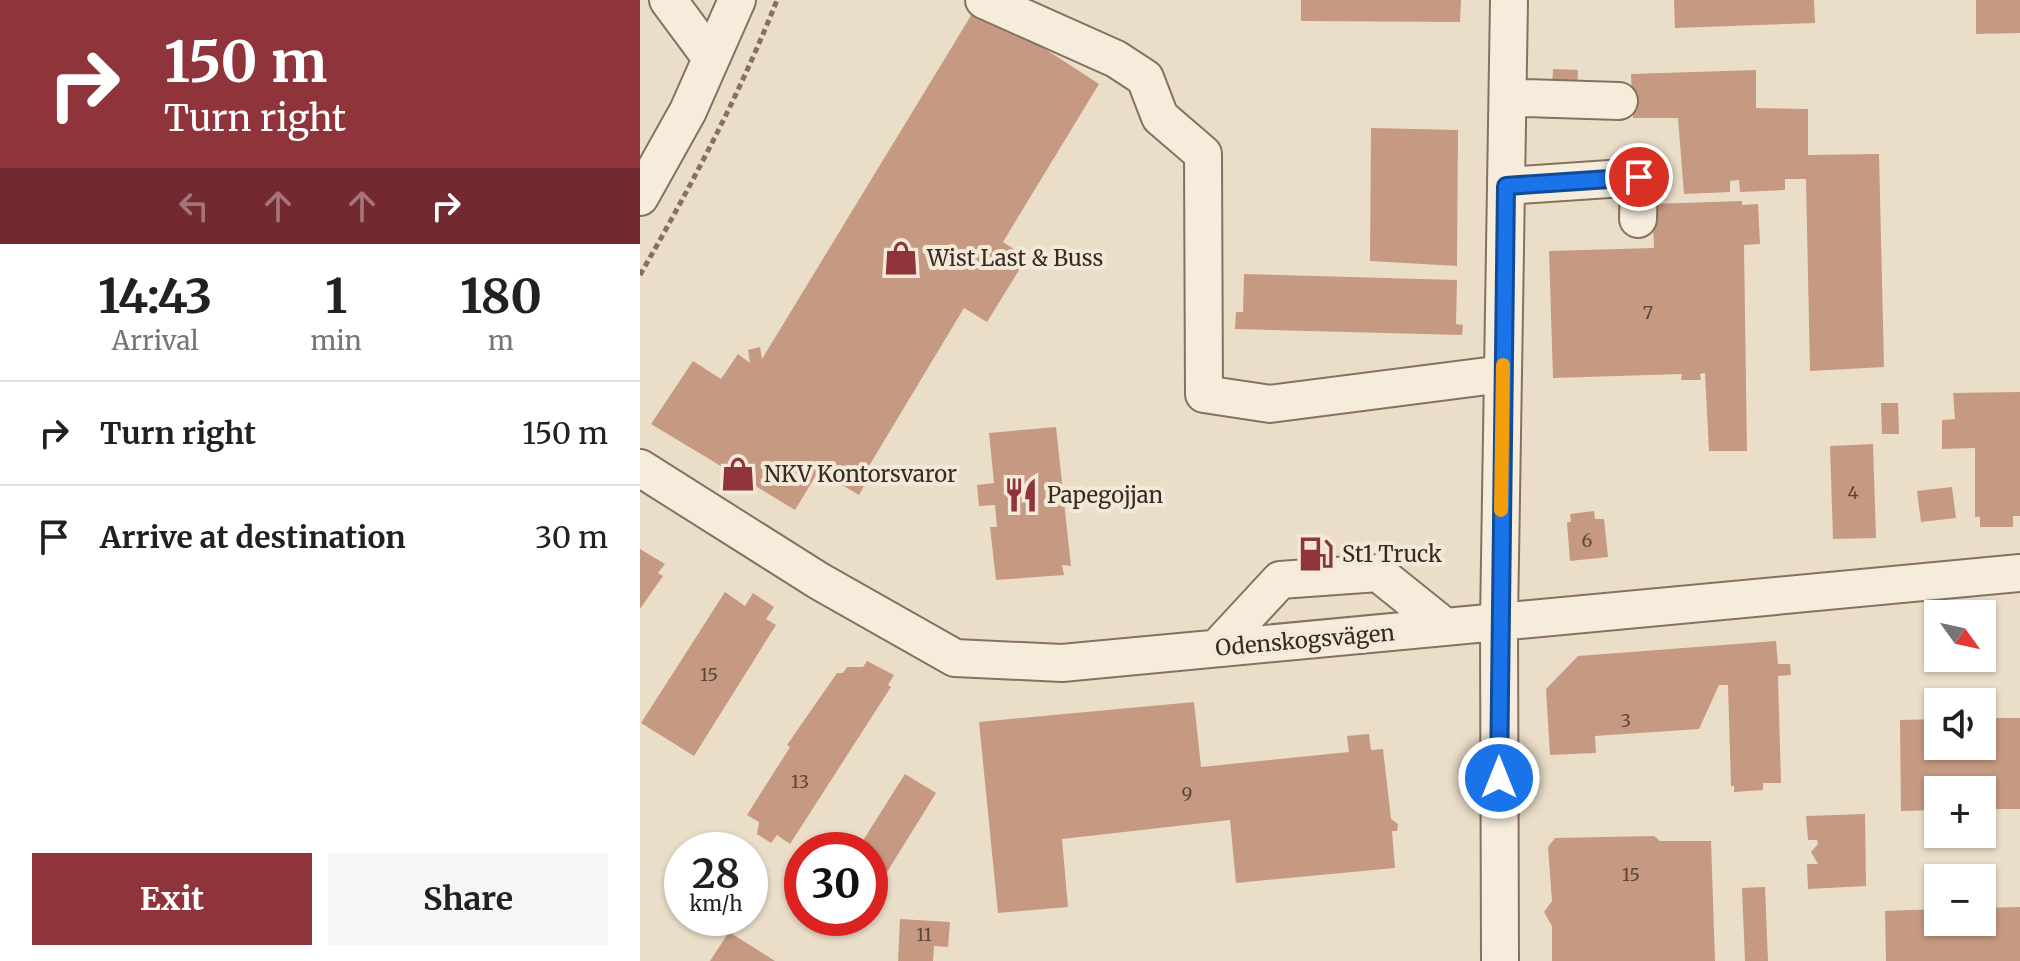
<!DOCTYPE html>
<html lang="en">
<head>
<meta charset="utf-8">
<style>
	body { margin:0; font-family:Merriweather,serif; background:#f6f6f6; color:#202124; height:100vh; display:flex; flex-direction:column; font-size:30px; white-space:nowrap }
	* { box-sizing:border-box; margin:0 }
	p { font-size:26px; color:#757577 }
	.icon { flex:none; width:44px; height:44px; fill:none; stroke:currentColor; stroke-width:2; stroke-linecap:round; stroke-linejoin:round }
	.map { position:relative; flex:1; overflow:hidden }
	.sheet { display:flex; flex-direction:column; background:#fff; width:640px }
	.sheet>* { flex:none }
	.top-card { background:#90343c; color:#fff; overflow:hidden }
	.needle { width:52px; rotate:123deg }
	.tools { position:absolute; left:1284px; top:600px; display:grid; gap:16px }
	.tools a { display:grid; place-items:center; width:72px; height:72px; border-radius:0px; background:#fff; box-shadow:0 2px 6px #0004; font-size:40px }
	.speed { position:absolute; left:24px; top:832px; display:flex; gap:16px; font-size:40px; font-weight:700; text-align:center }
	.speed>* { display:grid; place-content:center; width:104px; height:104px; border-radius:50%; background:#fff; box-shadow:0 2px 6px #0004; line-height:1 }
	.speed small { font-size:20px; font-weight:400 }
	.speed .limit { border:12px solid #d22; background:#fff; color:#111 }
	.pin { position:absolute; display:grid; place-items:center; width:68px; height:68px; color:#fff; margin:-34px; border:4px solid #fff; border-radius:50%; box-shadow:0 2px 8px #0007 }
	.me { position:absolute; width:88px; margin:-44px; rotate:0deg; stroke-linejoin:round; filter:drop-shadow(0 0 6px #0008) }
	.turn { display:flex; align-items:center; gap:28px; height:168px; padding:0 32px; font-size:36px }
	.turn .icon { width:104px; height:104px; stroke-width:2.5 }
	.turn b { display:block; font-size:56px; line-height:68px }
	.lanes { display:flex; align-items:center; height:76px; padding:0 32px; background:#0003; justify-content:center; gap:40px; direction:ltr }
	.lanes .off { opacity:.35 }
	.eta { display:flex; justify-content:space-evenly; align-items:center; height:136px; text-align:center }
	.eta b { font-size:48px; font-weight:700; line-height:56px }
	.cta { display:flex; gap:16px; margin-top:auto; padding:16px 32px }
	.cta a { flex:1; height:92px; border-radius:0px; background:#90343c; color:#fff; font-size:32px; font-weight:700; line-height:92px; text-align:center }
	.cta a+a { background:#f6f6f6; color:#202124 }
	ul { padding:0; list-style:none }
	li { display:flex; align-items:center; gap:24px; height:104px; padding:0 32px; border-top:2px solid #e0e0e0 }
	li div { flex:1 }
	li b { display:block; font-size:30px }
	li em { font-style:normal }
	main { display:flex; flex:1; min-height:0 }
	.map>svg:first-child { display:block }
	.building { fill:#c69982 }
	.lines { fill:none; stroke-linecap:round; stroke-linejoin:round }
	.minor-casing { stroke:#86715f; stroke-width:40 }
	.path { stroke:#86715f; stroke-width:5; stroke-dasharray:6 4; stroke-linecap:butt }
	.minor { stroke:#f6ecdc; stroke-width:36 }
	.route-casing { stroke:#114b97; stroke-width:20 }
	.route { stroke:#1a73e8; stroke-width:14 }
	.slow { stroke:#f59e0b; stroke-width:14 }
	.labels { text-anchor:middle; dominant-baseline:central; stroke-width:8; stroke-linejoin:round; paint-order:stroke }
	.number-label { font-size:18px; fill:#5c4639 }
	.poi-label { font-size:22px; fill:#382a21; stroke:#f3e9d8; text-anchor:start }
	.street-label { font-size:22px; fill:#382a21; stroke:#f3e9d8 }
</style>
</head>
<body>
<main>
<section class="sheet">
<div class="top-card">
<div class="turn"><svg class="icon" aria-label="right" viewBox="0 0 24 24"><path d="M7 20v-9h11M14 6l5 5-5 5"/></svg><div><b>150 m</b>Turn right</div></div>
<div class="lanes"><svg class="icon off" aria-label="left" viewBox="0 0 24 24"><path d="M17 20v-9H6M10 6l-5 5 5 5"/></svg><svg class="icon off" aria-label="ahead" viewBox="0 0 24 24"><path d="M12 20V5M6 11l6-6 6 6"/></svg><svg class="icon off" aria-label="ahead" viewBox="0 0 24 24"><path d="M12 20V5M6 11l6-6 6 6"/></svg><svg class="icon" aria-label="right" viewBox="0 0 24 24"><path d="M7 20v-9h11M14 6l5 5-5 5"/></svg></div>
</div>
<div class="eta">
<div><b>14:43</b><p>Arrival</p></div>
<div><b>1</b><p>min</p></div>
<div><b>180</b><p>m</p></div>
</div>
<ul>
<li><svg class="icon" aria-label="right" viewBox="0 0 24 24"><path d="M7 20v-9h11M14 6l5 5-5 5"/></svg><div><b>Turn right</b></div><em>150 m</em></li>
<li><svg class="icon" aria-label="arrive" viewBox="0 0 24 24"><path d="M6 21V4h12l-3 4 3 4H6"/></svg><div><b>Arrive at destination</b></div><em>30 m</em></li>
</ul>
<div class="cta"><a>Exit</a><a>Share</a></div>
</section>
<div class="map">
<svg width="1380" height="961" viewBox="0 0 1380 961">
	<rect width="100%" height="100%" fill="#ebdec9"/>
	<path class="building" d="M661 0H821L820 22 661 21Z
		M1034 0H1174L1175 23 1035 28Z
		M1336 0H1380V33L1336 34Z
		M335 9 362 21 459 84 363 242 387 257 347 322 324 308 226 471 231 473 219 495 197 482 199 478 181 467 155 510 107 481 104 487 87 477 89 471 11 424 53 361 81 379 98 354 110 363 108 350 120 347 122 359Z
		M913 69 938 70 937 94 912 93Z
		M1116 70V108L1168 109V155L1239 154 1244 367 1170 371 1166 179H1145V190L1100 192 1099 180 1090 181V192L1044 194 1038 118H993L991 74Z
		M731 128 818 130 817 266 730 261Z
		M1102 201V205L1118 204 1120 244 1104 245 1107 451H1069L1065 373 1060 374 1061 380H1041L1042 374 913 378 909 251 1014 248 1012 204Z
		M604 274 817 280 816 324 823 325 822 335 595 329 596 312H603Z
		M1380 392V516H1373V527H1340V517H1335V448L1302 449V420L1315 419 1313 393Z
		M1241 403H1258L1259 434H1242Z
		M416 427 431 566 422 565 424 575 356 580 350 527H357L355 505 339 506 337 485 354 483 349 433Z
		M1233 444 1236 538 1193 539 1190 446Z
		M1312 487 1316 518 1281 522 1277 491Z
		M954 511 955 519H964L968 557 930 561 927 522H931L930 514Z
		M0 549 25 564 18 573 23 576 0 609Z
		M85 592 105 606 113 593 134 607 126 619 136 625 54 756 1 723Z
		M1136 641 1138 664H1150L1151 675 1138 676 1141 783H1123V790L1094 792V786H1091L1088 685H1079L1059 729 955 736 956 753 910 755 906 689 938 656Z
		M227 661 254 675 248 685 251 687 150 844 137 835 131 843 117 834 119 822 107 815 150 747 147 745 197 673H203L207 667H223Z
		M554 702 561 767 709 752 707 736 729 734 731 750 743 749 751 819 758 824 757 831H752L755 868 596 883 590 820 422 839 428 907 358 913 339 722Z
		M1342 718H1380V809H1342V790H1298V810L1261 811 1260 720 1298 719V746H1342Z
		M265 774 296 793 247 872 230 861V850H217Z
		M1225 814 1226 886 1168 889 1167 864H1178L1171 852 1178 844 1177 840H1168L1166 816Z
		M1014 836 1020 841H1071L1075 961H912V926L904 912 912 901 908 847 915 838Z
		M1125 887 1128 961H1105L1102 888Z
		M1380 907V961H1246L1245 911 1298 909V922H1342V908Z
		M260 919 310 922 308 947 294 946 293 961H258Z
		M89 932 135 961H70Z"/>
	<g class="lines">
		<g class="minor-casing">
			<path id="minor" d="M28 0 71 58
				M344 0 476 59 505 78 520 117 563 154 564 394 630 404 863 374
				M885 98 979 101
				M866 186 999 177 998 219
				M0 197 48 111 97 0
				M0 468 179 581 315 658 422 663 1380 573
				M577 648 640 580 738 573 804 626
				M860 961 859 621 869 0"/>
		</g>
		<path class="path" d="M0 275C51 186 99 96 137 0"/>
		<use href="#minor" class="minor"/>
	</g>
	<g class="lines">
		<g class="route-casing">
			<path id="route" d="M859 778 866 186 999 177"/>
		</g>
		<use href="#route" class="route"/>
		<path class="slow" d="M861 510 863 365"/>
	</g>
	<defs>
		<g id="shop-bare" transform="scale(2.76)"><path d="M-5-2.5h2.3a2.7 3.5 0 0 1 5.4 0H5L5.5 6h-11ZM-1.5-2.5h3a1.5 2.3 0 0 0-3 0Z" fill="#90343c" stroke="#f3e9d8" stroke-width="2.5" paint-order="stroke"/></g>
		<g id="restaurant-bare" transform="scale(2.76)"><path d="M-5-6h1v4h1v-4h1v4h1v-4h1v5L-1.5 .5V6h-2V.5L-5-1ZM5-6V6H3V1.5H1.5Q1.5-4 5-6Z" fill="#90343c" stroke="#f3e9d8" stroke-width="2.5" paint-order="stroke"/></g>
		<g id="fuel-bare" transform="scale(2.76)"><path d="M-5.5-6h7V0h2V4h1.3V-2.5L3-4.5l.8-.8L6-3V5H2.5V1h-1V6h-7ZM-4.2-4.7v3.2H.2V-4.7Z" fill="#90343c" stroke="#f3e9d8" stroke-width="2.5" paint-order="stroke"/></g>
	</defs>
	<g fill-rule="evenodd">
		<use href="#shop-bare" x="261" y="258"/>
		<use href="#shop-bare" x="98" y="474"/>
		<use href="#restaurant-bare" x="381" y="495"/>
		<use href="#fuel-bare" x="676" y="554"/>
	</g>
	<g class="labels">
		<g class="number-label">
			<text x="1008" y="312">7</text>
			<text x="1213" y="492">4</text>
			<text x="947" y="540">6</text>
			<text x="69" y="674">15</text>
			<text x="986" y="720">3</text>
			<text x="160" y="781">13</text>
			<text x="547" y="793">9</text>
			<text x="991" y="874">15</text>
			<text x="284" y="934">11</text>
		</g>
		<g class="poi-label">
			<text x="287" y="258">Wist Last &amp; Buss</text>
			<text x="124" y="474">NKV Kontorsvaror</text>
			<text x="407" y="495">Papegojjan</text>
			<text x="702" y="554">St1 Truck</text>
		</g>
		<g class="street-label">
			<text transform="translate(665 640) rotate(-5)">Odenskogsvägen</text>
		</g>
	</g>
</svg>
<div class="tools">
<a><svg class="needle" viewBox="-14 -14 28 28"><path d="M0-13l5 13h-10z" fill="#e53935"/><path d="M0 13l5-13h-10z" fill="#757577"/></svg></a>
<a><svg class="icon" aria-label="sound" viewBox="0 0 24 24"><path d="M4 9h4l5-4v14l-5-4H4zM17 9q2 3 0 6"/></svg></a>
<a>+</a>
<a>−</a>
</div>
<div class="speed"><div>28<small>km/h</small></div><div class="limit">30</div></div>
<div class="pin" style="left:999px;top:177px;background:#d93025"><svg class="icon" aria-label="arrive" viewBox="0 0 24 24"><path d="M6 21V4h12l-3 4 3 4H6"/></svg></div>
<svg class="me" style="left:859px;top:778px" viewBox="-20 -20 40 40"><circle r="17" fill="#1a73e8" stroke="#fff" stroke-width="3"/><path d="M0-11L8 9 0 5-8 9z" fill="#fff"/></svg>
</div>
</main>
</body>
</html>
